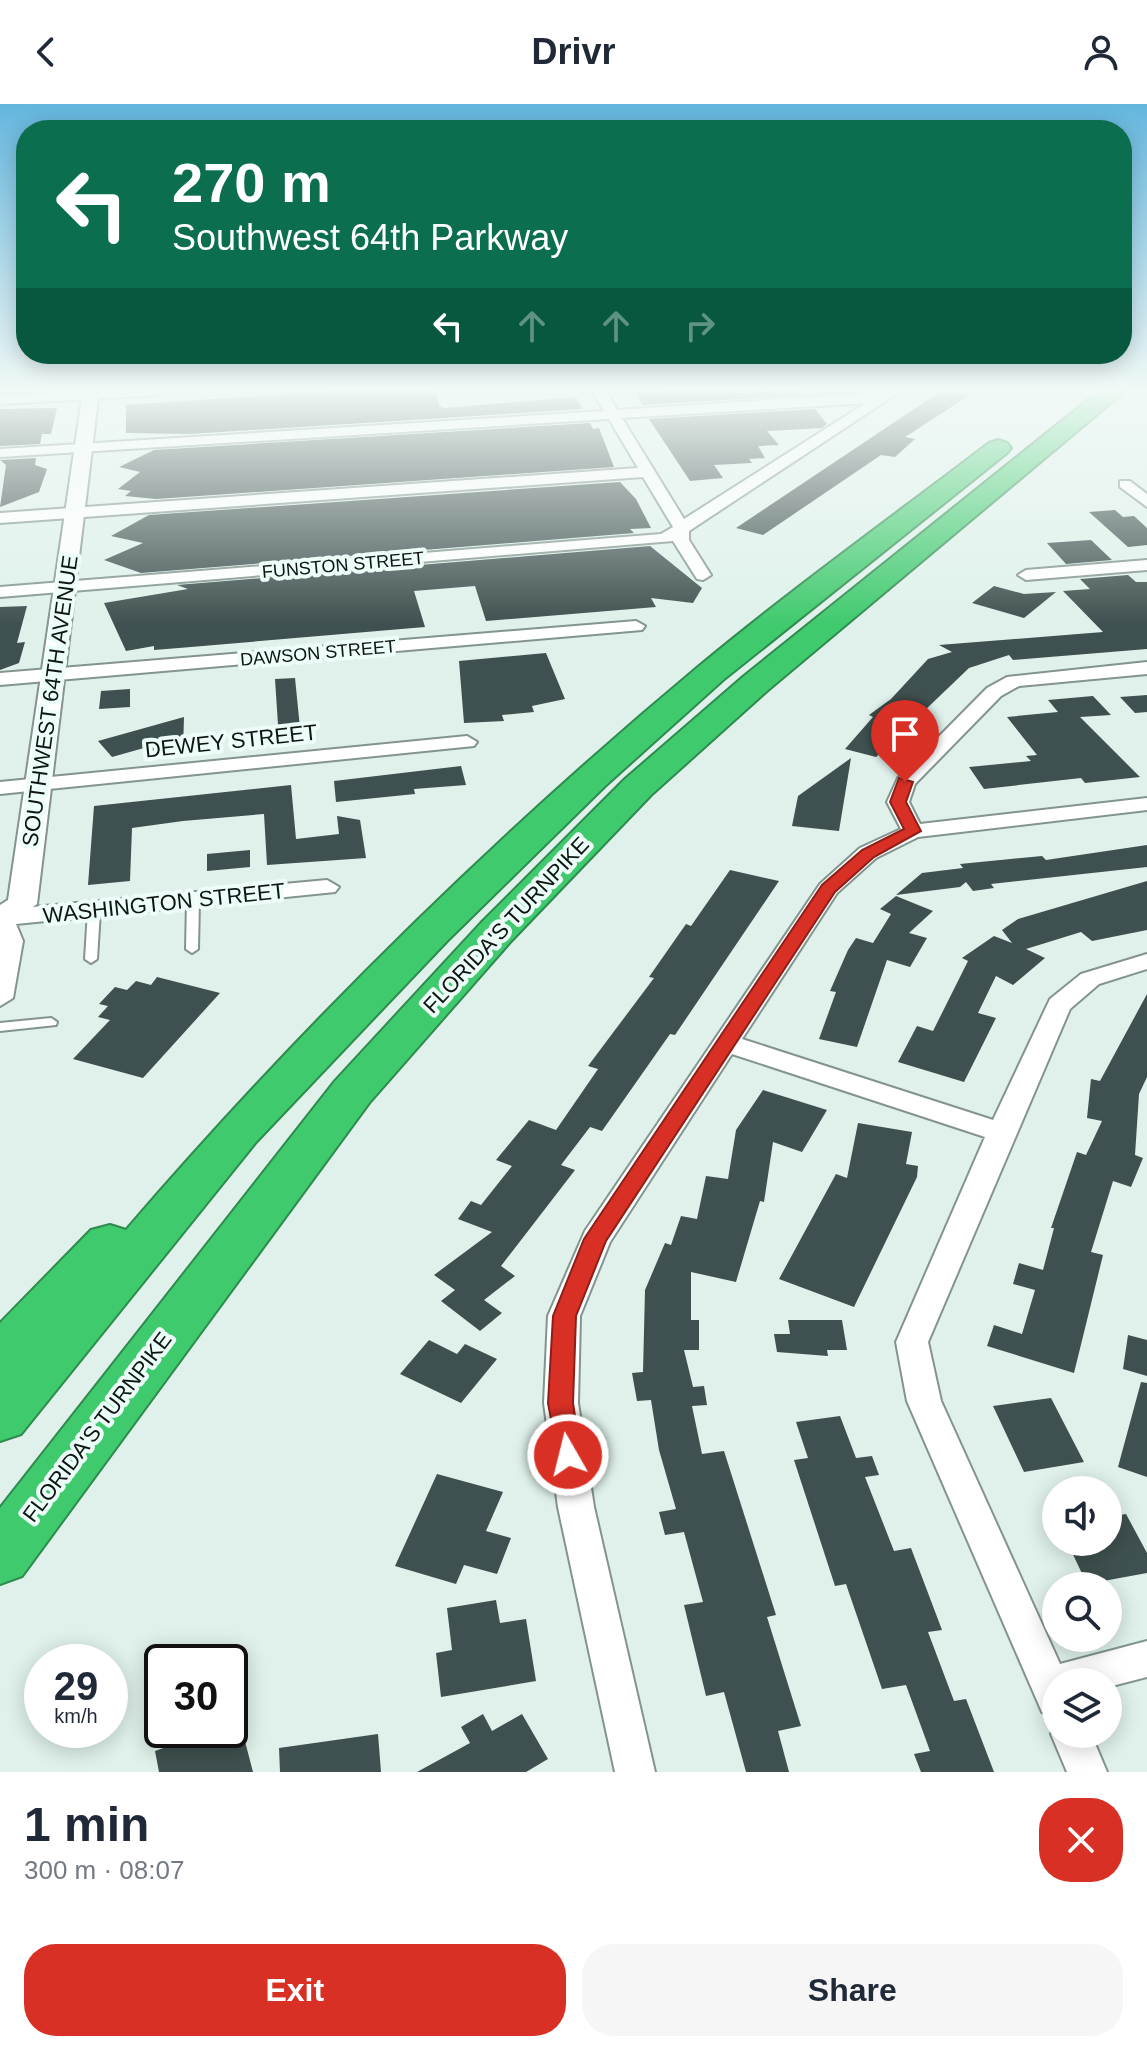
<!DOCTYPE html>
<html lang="en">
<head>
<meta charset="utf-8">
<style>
	body { margin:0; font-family:Helvetica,sans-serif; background:#f6f6f7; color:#1f2937; height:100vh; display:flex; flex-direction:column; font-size:30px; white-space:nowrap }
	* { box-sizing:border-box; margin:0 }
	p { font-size:26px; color:#747a83 }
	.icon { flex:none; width:44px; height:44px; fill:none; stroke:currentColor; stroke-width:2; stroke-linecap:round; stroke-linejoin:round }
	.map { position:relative; height:1668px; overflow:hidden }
	.details { display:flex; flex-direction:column; background:#fff; flex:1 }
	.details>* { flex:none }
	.hud { position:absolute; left:16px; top:16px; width:1116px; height:244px; border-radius:32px; box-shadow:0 4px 20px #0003; background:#0b6e4f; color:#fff; overflow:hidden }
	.controls { position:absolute; left:1042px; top:1372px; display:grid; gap:16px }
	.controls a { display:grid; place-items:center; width:80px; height:80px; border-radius:50%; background:#fff; box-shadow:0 4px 20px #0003; font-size:40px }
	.speed { position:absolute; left:24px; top:1540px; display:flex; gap:16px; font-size:40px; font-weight:700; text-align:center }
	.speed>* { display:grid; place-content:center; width:104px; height:104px; border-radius:50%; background:#fff; box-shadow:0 4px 20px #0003; line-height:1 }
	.speed small { font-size:20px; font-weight:400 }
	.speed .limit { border:4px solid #111; border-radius:12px; background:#fff; color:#111 }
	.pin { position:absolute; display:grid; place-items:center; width:68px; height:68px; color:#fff; margin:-82px -34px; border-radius:50% 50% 50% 0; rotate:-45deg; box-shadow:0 0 8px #0007 }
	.pin .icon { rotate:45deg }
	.me { position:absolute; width:88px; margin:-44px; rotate:352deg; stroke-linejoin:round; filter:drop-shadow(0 0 6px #0008) }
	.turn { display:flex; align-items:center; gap:28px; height:168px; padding:0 24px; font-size:36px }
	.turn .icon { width:104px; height:104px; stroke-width:2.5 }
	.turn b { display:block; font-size:56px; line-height:68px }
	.lanes { display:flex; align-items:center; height:76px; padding:0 24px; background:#0003; justify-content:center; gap:40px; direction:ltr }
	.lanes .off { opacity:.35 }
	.round { display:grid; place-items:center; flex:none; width:84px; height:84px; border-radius:32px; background:#f6f6f7 }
	.headline { display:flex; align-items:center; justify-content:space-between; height:136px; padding:0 24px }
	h1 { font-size:48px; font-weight:700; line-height:60px }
	.action { display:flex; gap:16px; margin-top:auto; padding:16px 24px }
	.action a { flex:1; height:92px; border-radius:32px; background:#d93025; color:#fff; font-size:32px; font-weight:700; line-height:92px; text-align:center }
	.action a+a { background:#f6f6f7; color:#1f2937 }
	header { display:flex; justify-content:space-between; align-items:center; height:104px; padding:0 24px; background:#fff; font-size:36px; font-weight:700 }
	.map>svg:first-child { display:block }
	.building { fill:#3e504f }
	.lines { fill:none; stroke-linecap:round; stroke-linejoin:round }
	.service-casing { stroke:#83948e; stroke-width:4 }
	.minor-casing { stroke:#83948e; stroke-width:4 }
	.tertiary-casing { stroke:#83948e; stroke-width:4 }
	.motorway-casing { stroke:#2e8b4e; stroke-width:4 }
	.service { fill:#fff; fill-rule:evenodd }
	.minor { fill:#fff; fill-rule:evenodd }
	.tertiary { fill:#fff; fill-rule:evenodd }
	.motorway { fill:#40ca6e; fill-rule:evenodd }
	.route { fill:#d93025; stroke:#8d1f18; stroke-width:2 }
	.labels { text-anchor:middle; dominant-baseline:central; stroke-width:8; stroke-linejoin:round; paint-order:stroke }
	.far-street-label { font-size:18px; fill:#0e1512; stroke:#ecfef7 }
	.street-label { font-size:22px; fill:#0e1512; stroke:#ecfef7 }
</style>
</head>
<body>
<header><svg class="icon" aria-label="back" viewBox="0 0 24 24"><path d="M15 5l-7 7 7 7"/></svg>Drivr<svg class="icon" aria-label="person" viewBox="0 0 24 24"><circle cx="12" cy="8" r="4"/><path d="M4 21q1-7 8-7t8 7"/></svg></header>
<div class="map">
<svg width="1147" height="1668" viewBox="0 0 1147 1668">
	<rect width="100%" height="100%" fill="#dff1ea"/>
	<path class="building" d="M327 287H436L439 302 444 304 576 293 583 305 189 330 126 329V301Z
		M669 287H799L802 291 643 301 635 289Z
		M941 287 970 291 905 333 915 335 895 353 881 351 763 431 736 424Z
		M57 304 51 330H42L40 340 0 342V305Z
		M815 305 827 320 822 324 767 327 779 341 758 342 765 354 749 355 752 359 714 361 723 374 690 377 649 315Z
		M590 319 593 325 599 324 614 363 156 395 125 392 131 387 118 385 140 368 119 363 154 346Z
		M36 354 35 361 47 365 39 388 0 403 6 361 0 356Z
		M620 378 636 395 651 424 630 425 634 429 141 469 104 456 143 439 111 432 149 411Z
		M1115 406 1123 413 1134 412 1147 424V441L1128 443 1089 408Z
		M1091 436 1112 456 1066 460 1047 439Z
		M650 442 702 484 693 499 651 494 656 503 486 517 475 482 414 487 425 523 191 543 154 546V542L126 547 104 499 188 485 177 481Z
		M1128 471 1136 478H1147V545L1013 556 1009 551 969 564 876 653 845 645 873 613 869 611 891 595 928 555 952 548 939 541 1103 528 1063 487 1090 485 1080 475Z
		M994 482 1024 490 1056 488 1024 514 972 499Z
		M27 502 17 539 25 538 19 559 0 566V503Z
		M546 549 565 595 532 602 534 608 502 611 504 617 464 619 459 557Z
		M295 574 301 634 279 636 275 575Z
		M130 585V603L99 605 101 587Z
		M1147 591V608L1135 609 1120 593Z
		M1093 592 1111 611 1080 613 1140 673 1085 679 1081 674 984 685 969 663 1031 657 1026 652 1037 651 1007 613 1058 608 1048 596Z
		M184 613 183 646 151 649V642L112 653 98 637Z
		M851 654 839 727 792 722 798 692Z
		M461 662 466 681 414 685 415 690 336 698 334 677Z
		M291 681 296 735 339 730 337 712 360 716 366 754 267 761 264 710 183 717 132 724 130 777 88 781 94 702Z
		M1147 741V763L991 780 994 784 973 787 966 778 960 783 896 791 922 769 963 764 960 760 1042 752 1046 756Z
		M250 746V763L207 767V750Z
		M730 766 779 777 675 931 670 930 602 1027 590 1023 561 1061 575 1066 501 1162 515 1172 484 1196 502 1209 480 1227 441 1197 455 1186 434 1171 492 1128 458 1115 471 1097 481 1101 512 1062 496 1056 529 1016 556 1026 598 965 588 962 654 874 649 873 686 820 691 822Z
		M1147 777V826L1092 837 1081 828 1026 845 1045 854 1013 881 996 872 978 909 996 914 964 978 898 958 917 922 933 927 968 857 962 854 994 832 1012 839 1002 826 1018 815Z
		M896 792 933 807 909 829 927 834 910 863 887 856 857 943 819 935 836 888 830 887 848 846 856 834 873 839 891 810 880 805Z
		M157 873 220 889 143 974 73 955 110 916 98 913 108 902 99 900 115 883 127 886 136 877 151 881Z
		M1147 890V973L1139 990 1135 1051 1143 1054 1131 1083 1113 1077 1091 1148 1103 1151 1074 1269 987 1242 994 1221 1022 1230 1035 1186 1013 1180 1019 1159 1043 1166 1054 1124H1051L1077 1048 1086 1051 1102 1017 1087 1014 1091 975 1100 977Z
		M763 986 827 1006 802 1048 773 1038 764 1098 760 1097 736 1178 691 1168V1216H699V1246H684L693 1283 704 1282 707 1301 692 1302 702 1350 724 1347 776 1511 767 1513 801 1622 778 1627 789 1668H746L724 1588 706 1592 684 1501 703 1498 684 1428 665 1431 659 1408 676 1405 659 1346 651 1296 637 1297 632 1269 643 1268 645 1186 665 1139 671 1141 681 1112 697 1115 706 1072 728 1075 736 1026Z
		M858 1019 912 1028 906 1060 918 1062 917 1073 854 1203 779 1175 836 1070 847 1074Z
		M788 1216H842L847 1246H827L828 1252 777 1248 774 1230H790Z
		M1128 1231 1147 1236V1272L1123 1265Z
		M429 1236 457 1250 465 1240 497 1255 461 1299 400 1270Z
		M1141 1278 1147 1279V1373L1118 1363Z
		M1051 1294 1084 1358 1024 1368 993 1302Z
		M840 1312 856 1354 872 1352 879 1371 865 1373 894 1447 911 1444 942 1526 928 1528 954 1597 966 1595 994 1668H921L914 1650 930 1647 906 1581 882 1585 846 1480 835 1482 794 1356 808 1354 796 1318Z
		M437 1370 503 1388 486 1427 511 1434 497 1470 464 1461 456 1480 395 1462Z
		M1126 1410 1147 1449V1469L1087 1480 1067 1438H1108V1413Z
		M496 1496 500 1519 526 1515 536 1577 441 1593 436 1549 452 1546 447 1504Z
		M483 1610 492 1627 522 1610 548 1655 526 1668H417L470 1639 461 1623Z
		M214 1626H242L253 1668H159L155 1647Z
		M378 1630 381 1668H280L279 1644Z"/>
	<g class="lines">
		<g class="service-casing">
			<path id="service" d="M193 794 199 797 198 845 192 849 186 845 187 797Z
				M94 803 100 807 97 855 91 859 85 855 88 807Z
				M51 914 57 918 56 921 0 927V919Z"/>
		</g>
		<g class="minor-casing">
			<path id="minor" d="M92 287H170L163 291 0 300V292Z
				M592 287H606L617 306 901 287 689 427V436L711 471 703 476 697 475 673 437 0 493V483L661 430 673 423 643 373 0 419V409L638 364 609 315 0 353V345L604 307ZM866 299 684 415 622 314Z
				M1120 377H1130L1147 390V403L1120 383Z
				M1147 456V466L1026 476 1018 471 1026 466Z
				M636 517 645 522 642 526 0 581V569Z
				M1147 558V570L1019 582 1001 592 915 680 909 698 920 720 1147 694V706L918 733 876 754 837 789 742 935 993 1016 1050 895 1081 870 1147 850V865L1099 880 1070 905 928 1238 941 1297 1060 1560 1147 1537V1573L1108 1583V1578H1056V1613L1042 1608 907 1297 896 1238 985 1033 732 950 610 1138 580 1212 578 1299 594 1403 655 1668H615L558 1403 544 1299 548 1212 585 1127 820 780 860 744 901 725 887 698 898 674 987 584 1007 573Z
				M467 632 477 638 474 642 0 690V678Z
				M327 776 339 783 335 788 16 820 23 837 13 894 0 902V806Z
				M1056 1619V1630H1091L1107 1668H1067L1051 1630Z"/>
		</g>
		<g class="tertiary-casing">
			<path id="tertiary" d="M83 287H99L37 800 10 820 0 823V801L8 796Z"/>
		</g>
		<g class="motorway-casing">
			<path id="motorway" d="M1099 287H1125L768 586 651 691 511 837 369 999 22 1472 0 1480V1404L335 977 481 819 625 675 744 572Z
				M998 336 1007 339 1011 344 1007 349 723 576 605 682 447 837 256 1038 21 1330 0 1337V1219L91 1126 110 1121 126 1126C300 924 493 734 698 563 792 485 892 413 989 339Z"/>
		</g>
		<use href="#service" class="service"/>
		<use href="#minor" class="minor"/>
		<use href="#tertiary" class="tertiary"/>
		<use href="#motorway" class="motorway"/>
	</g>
	<linearGradient id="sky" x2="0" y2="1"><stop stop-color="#63b6de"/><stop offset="0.55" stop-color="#f1f9f6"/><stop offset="1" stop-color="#f1f9f6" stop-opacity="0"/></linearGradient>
	<rect width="1147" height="520" fill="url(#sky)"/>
	<path class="route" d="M899 674 913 678 906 698 921 727 874 753 835 788 606 1137 576 1212 573 1299 581 1351 578 1359 568 1362 559 1359 548 1299 553 1212 584 1135 822 781 862 746 904 725 890 698Z"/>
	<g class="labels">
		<g class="far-street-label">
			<text transform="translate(343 461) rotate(-5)">FUNSTON STREET</text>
			<text transform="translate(318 549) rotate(-5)">DAWSON STREET</text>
		</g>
		<g class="street-label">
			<text transform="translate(50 597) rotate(-82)">SOUTHWEST 64TH AVENUE</text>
			<text transform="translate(231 637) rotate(-6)">DEWEY STREET</text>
			<text transform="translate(164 799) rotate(-6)">WASHINGTON STREET</text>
			<text transform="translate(506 821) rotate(-47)">FLORIDA'S TURNPIKE</text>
			<text transform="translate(97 1323) rotate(-53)">FLORIDA'S TURNPIKE</text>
		</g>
	</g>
</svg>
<div class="controls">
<a><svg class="icon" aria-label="sound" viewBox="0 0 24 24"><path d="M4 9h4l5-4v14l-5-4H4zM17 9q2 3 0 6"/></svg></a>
<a><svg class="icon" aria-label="search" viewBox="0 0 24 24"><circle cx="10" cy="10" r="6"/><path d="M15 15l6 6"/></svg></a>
<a><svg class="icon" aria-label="layers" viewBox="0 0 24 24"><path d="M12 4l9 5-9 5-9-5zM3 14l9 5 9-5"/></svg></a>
</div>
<div class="speed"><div>29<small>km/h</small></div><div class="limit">30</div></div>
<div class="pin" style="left:905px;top:678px;background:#d93025"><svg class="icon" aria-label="arrive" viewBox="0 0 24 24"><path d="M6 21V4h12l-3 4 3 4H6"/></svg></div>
<svg class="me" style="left:568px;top:1351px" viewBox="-20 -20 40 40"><circle r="17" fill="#d93025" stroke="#fff" stroke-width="3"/><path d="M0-11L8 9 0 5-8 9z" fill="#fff"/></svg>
<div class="hud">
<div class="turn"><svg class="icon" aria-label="left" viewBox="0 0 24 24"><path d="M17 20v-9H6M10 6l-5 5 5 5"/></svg><div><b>270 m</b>Southwest 64th Parkway</div></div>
<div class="lanes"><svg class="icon" aria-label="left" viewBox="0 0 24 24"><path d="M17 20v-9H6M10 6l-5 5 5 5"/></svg><svg class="icon off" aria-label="ahead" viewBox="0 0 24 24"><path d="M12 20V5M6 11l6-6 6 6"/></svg><svg class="icon off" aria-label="ahead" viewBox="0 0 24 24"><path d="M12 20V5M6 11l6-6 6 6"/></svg><svg class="icon off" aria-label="right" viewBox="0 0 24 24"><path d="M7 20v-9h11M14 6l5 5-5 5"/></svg></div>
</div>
</div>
<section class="details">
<div class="headline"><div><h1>1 min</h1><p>300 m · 08:07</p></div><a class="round" style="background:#d93025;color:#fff"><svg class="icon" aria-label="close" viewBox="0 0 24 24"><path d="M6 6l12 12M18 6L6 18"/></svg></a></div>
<div class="action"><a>Exit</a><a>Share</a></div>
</section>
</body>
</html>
